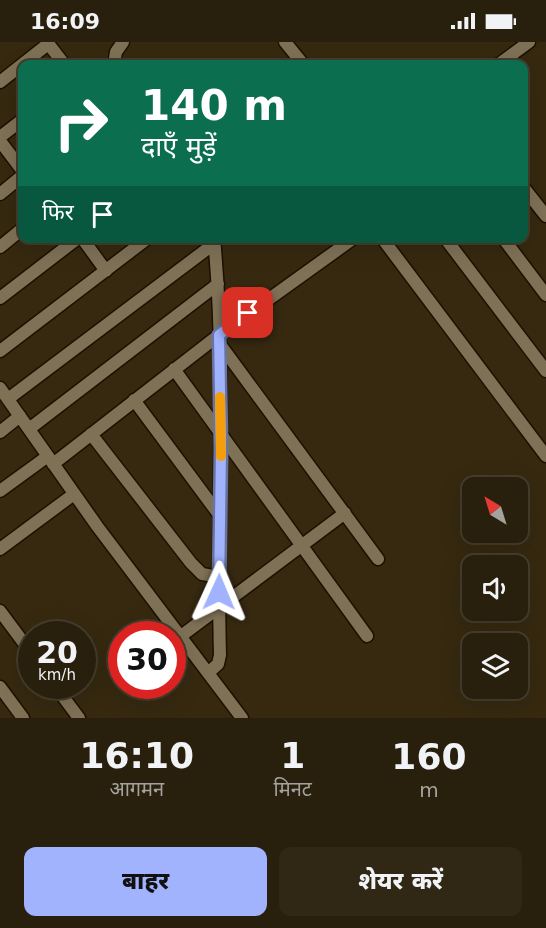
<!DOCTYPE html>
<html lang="hi">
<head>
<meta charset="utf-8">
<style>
	body { margin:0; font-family:"DejaVu Sans","Noto Sans Devanagari",sans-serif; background:#302715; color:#f1f3f6; height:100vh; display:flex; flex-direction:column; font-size:22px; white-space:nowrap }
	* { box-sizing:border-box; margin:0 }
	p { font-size:20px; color:#a5a29d }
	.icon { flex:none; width:33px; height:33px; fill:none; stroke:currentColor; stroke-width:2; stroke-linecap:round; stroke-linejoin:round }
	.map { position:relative; height:676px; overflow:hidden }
	.sheet { display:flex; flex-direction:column; background:#281f0c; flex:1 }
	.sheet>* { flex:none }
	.banner { position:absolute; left:18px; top:18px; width:510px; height:183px; border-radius:12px; box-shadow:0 6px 24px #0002,0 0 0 2px #443d2d; background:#0b6e4f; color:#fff; overflow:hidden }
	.needle { width:39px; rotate:322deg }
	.fabs { position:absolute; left:462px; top:435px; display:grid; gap:12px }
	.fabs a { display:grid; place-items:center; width:66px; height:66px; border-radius:12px; background:#281f0c; box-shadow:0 6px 24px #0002,0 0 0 2px #443d2d; font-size:30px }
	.speed { position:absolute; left:18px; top:579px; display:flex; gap:12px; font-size:30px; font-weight:700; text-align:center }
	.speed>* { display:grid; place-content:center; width:78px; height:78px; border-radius:50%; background:#281f0c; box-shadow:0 6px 24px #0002,0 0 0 2px #443d2d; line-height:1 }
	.speed small { font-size:15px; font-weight:400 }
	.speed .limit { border:9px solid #d22; background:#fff; color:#111 }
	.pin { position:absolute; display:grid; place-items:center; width:51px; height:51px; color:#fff; margin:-26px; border-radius:12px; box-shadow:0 3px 9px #0006 }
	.me { position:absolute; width:66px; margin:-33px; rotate:1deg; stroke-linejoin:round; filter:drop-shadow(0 0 4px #0008) }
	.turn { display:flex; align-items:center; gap:21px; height:126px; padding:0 24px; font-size:27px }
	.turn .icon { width:78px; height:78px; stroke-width:2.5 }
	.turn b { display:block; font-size:42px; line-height:51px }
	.then { display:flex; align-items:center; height:57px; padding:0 24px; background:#0003; gap:12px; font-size:22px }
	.eta { display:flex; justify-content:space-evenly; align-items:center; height:102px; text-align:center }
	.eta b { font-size:36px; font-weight:800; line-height:42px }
	.action { display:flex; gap:12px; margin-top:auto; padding:12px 24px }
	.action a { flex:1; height:69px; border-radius:12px; background:#a1b3fd; color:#111; font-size:24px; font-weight:800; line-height:69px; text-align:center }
	.action a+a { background:#302715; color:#f1f3f6 }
	.status { display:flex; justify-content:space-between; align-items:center; height:42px; padding:0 30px; background:#281f0c; direction:ltr }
	.status svg { height:16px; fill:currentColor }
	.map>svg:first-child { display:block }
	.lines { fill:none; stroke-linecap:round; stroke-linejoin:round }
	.minor-casing { stroke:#1d1100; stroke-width:15 }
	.minor { stroke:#7f7156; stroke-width:12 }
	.route-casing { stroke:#6974a4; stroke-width:15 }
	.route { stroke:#a1b3fd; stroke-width:10 }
	.slow { stroke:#f59e0b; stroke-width:10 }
</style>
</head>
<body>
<div class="status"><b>16:09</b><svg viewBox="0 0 49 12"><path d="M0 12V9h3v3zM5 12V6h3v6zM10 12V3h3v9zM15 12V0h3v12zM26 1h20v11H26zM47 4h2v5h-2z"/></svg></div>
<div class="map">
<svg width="546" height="676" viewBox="0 0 546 676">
	<rect width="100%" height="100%" fill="#362910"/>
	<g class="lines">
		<g class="minor-casing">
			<path id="minor" d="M47 0 64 22
				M285 0 303 22
				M114 22 116 10 123 0
				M499 22 529 0
				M0 40 48 2
				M0 95 22 78
				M0 99 22 128
				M524 146 546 174
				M0 152 22 134
				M82 196 106 229
				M382 196 546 414
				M445 196 546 329
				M503 196 546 253
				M0 205 22 187
				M0 256 78 196
				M219 301 378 517
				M0 309 148 196
				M174 327 367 594
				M0 346 97 484 242 676
				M8 357 215 201
				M134 358 220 474
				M29 387 218 242
				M0 390 20 374
				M91 392 191 521 202 532 219 535
				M53 422 219 293 354 196
				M0 449 48 414
				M0 507 74 452
				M0 569 32 612
				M181 594 345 471
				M208 631 218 622 220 613C216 474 227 335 214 196
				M55 644 79 676
				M0 645 23 676"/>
		</g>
		<use href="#minor" class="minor"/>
	</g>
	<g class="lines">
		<g class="route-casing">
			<path id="route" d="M219 550 221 407 219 293 248 271"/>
		</g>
		<use href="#route" class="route"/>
		<path class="slow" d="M220 355 221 414"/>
	</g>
</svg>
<div class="fabs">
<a><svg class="needle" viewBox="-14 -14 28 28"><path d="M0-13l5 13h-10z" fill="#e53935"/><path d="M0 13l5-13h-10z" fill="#a5a29d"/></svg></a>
<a><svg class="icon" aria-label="sound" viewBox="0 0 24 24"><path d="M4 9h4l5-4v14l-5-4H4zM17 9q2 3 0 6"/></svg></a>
<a><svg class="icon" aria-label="layers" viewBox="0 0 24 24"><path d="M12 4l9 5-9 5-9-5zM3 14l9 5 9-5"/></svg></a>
</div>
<div class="speed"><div>20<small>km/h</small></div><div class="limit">30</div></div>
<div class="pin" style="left:248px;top:271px;background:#d93025"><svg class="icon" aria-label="arrive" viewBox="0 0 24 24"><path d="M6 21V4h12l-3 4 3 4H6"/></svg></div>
<svg class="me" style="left:219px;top:550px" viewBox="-20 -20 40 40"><path d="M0-17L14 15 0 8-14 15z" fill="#a1b3fd" stroke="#fff" stroke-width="4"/></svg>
<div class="banner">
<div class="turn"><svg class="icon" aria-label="right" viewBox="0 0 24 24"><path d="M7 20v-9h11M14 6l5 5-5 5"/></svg><div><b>140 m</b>दाएँ मुड़ें</div></div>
<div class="then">फिर<svg class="icon" aria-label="arrive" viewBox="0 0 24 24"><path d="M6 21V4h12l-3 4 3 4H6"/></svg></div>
</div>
</div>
<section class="sheet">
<div class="eta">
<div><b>16:10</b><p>आगमन</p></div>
<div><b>1</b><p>मिनट</p></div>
<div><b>160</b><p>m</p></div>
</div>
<div class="action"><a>बाहर</a><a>शेयर करें</a></div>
</section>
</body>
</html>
